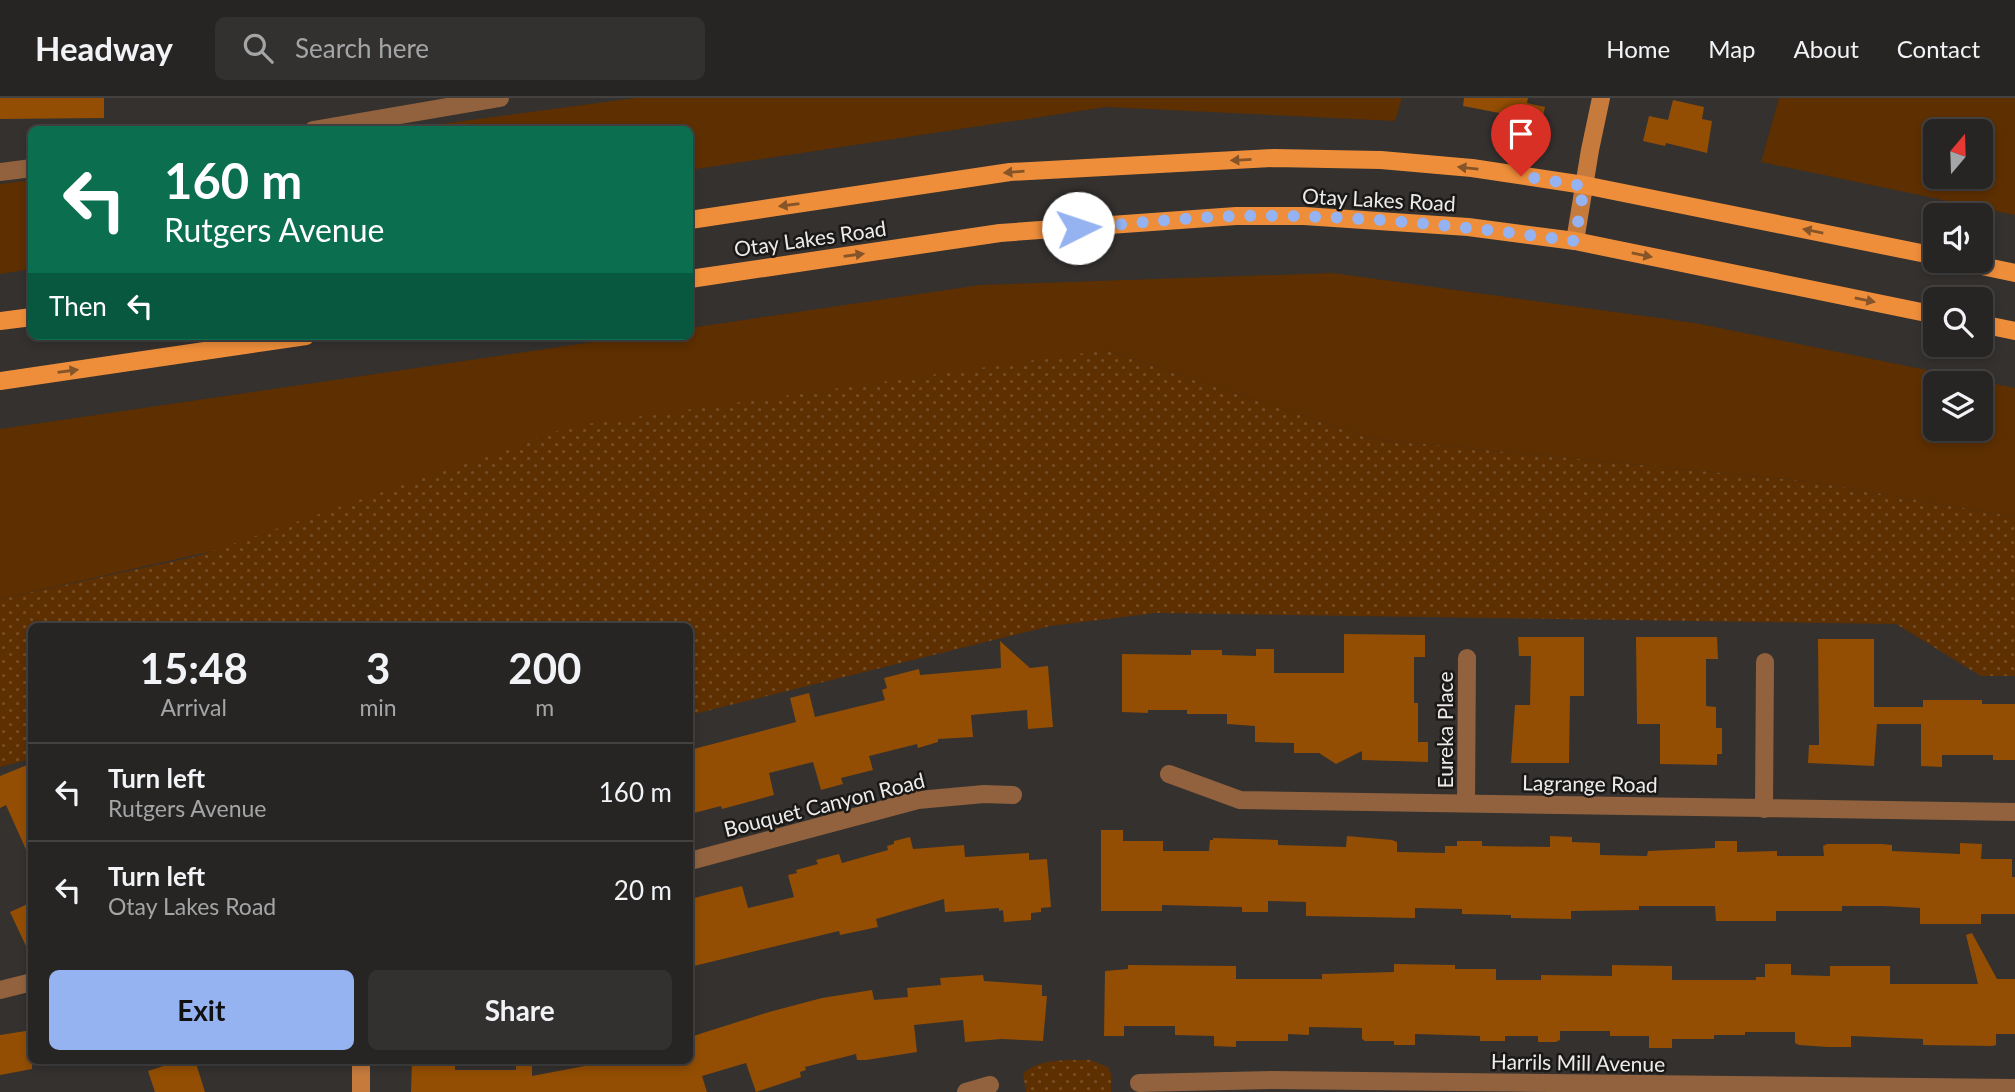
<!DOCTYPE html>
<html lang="en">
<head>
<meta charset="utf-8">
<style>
	body { margin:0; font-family:Lato,sans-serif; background:#333130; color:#f1f3f6; height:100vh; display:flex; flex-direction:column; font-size:26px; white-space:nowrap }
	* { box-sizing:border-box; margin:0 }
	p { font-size:23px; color:#a4a5a6 }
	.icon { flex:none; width:38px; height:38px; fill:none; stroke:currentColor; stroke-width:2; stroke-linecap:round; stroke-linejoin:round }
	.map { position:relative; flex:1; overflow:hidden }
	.details { position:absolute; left:28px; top:525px; width:665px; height:441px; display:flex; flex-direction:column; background:#272523; border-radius:10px; box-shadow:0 4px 10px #0003,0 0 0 2px #434241 }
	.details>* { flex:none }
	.hud { position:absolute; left:28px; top:28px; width:665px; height:214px; border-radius:10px; box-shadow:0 4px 10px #0003,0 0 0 2px #434241; background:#0b6e4f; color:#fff; overflow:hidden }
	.needle { width:46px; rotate:19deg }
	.tools { position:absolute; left:1923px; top:21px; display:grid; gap:14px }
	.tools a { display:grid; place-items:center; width:70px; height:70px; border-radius:10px; background:#272523; box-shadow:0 4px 10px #0003,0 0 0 2px #434241; font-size:35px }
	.pin { position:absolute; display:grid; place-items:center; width:60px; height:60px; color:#fff; margin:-72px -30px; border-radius:50% 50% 50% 0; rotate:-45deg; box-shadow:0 0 7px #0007 }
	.pin .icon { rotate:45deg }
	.me { position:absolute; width:77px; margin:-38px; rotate:86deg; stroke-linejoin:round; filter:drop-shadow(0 0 5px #0008) }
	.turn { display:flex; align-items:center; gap:24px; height:147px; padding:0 21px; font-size:32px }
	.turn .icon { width:91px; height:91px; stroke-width:2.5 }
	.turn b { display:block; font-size:49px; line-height:60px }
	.then { display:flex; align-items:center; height:66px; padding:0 21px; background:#0003; gap:14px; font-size:26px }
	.eta { display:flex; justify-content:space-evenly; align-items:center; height:119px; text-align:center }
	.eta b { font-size:42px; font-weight:700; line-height:49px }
	.primary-button { display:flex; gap:14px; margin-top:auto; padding:14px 21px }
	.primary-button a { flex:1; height:80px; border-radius:10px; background:#95b2f1; color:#111; font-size:28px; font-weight:700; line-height:80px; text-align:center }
	.primary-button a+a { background:#333130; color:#f1f3f6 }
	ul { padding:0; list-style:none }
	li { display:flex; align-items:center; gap:21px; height:98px; padding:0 21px; border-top:2px solid #434241 }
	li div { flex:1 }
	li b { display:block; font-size:26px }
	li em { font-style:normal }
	header { display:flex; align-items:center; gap:42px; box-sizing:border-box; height:98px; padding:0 35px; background:#272523; border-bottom:2px solid #434241 }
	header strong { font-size:33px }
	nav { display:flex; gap:38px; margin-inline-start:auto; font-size:24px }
	.search { width:490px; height:63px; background:#333130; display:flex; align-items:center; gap:18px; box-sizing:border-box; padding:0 24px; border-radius:10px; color:#a4a5a6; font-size:26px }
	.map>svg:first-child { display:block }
	.grass { fill:#5d2f01; fill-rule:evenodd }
	.park { fill:url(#park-dots) }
	.building { fill:#934e03 }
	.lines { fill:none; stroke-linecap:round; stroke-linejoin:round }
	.street { stroke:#91623d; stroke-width:18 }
	.secondary { stroke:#c67b3d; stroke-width:18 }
	.primary { stroke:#ef8e3a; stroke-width:18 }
	.oneway { fill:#855429 }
	.route { stroke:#95b2f1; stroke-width:12; stroke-dasharray:0 21.6 }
	.labels { text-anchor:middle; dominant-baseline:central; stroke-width:5; stroke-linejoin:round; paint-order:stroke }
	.street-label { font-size:21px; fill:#edebea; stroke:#1b1918 }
</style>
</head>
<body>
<header>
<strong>Headway</strong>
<div class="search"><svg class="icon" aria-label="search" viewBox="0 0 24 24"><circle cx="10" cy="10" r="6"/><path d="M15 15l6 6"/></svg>Search here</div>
<nav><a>Home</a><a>Map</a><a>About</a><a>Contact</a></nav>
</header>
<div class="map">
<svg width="2015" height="994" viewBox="0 0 2015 994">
	<defs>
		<pattern id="park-dots" width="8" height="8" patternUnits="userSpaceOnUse" patternTransform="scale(1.75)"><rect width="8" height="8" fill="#5d2f01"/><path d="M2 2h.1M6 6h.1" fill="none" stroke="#754d26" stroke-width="1.8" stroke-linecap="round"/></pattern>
	</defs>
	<rect width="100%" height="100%" fill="#34312f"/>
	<path class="grass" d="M635 0H1402L1395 23 1106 9 690 72V32L403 31Z
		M1779 0H2015V117L1761 64ZM1936 33H1981V79H1936Z
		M31 82V171L0 176V86Z
		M1333 175 1695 225 2015 290V419L1813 384 1373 341 1106 252 0 501V331L634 238H690V230L980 187ZM1936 285H1981V331H1936Z"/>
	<path class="park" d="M1106 252 1373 341 1813 384 2015 419V578H1981L1896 526 1155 515 1050 528 690 617V528H32L31 661 0 669V501L198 458 572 328Z
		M1090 962 1108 969 1111 976V994H1026L1023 976C1037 960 1069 962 1090 962Z"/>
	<path class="building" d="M0 0H104V20L0 21Z
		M1464 0H1528L1527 5 1545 9 1540 33 1513 27 1515 18 1463 8Z
		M1673 2 1704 9 1702 21 1712 23 1707 55 1666 45 1665 48 1643 43 1649 18 1668 22Z
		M1344 536 1425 537V559H1414V605H1418V644H1428V664L1362 662V653L1336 666 1319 655H1294V645L1255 644V628L1227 626V616H1187V612H1148V615L1122 614V556L1191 557V552H1222V557L1256 558V551H1274V575H1344Z
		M1518 539H1584V598H1570L1569 665H1511L1515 607H1530L1531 558H1519Z
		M1636 539H1717L1718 561H1706V608L1716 609V630H1722V656H1717V667L1660 666V626H1637Z
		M1818 541H1874V609H1923V602H1982V606H2015V662H1993V657H1942V669L1921 668V626H1877L1874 668 1808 665 1809 647H1819Z
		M1000 543 1030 570 1048 568 1053 629 1028 631 1027 612 971 617 973 639 938 641V644L918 650 917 646 869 658 873 672 841 680 843 686 821 692 813 664 769 675 774 697 722 711 721 708 690 716V652L796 624 790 600 809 595 815 619 885 602 882 592 887 590 884 580 919 571 920 577 1001 570Z
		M32 665V765L6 707 0 710V678Z
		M1101 732H1123V743H1163V753H1209L1210 742H1213V740L1278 742V747L1346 749 1347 738 1392 742 1397 744V754L1445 755V748H1457V743H1482V748L1550 749V738L1572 739V744L1600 745V757L1647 758 1648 753 1715 750V743H1737V754L1777 753V758H1824L1823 748 1827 746H1882L1892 747V753L1960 756V745L1982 746 1981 761H2012V779H2015V816H1981V826H1920V810L1883 808H1842V813H1776V823H1716L1715 808H1639V812L1571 813V821L1511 820V817L1462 816V811L1415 810V820L1306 818V804L1268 803V814H1242V809L1162 807V813H1101Z
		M910 739 913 751 964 747 965 759 1029 755V762L1047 761 1051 809 1041 810V814L1031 815V822L1004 824 1003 812 999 813V810L945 814 944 801 876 821 878 829 840 837 839 833 690 869V801L742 788 748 810 794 799 788 777 797 775 796 772 818 766 816 762 839 756 842 765 888 752 887 748 894 746V743Z
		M32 804V861L10 814Z
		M1972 835 1997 881H2015V936H1996V947L1992 948 1923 947V941L1851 938V949H1828L1799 947 1795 945V934H1745V937H1714V941H1672V950H1649V938H1610V933H1560V942L1556 944H1538V938H1505V943H1480V938L1415 936V947H1394V943H1365L1362 941V930L1309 929V937L1288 936V943H1236V949L1214 948V938L1175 937V928H1124V938H1104L1105 873 1128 871V867L1236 868V881H1322V876L1394 874V866L1455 867V871H1496V882H1541V877L1612 878V867L1672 868V882H1756V879H1765V866H1791V877L1830 878V868H1890V886H1978L1966 837Z
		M983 877 984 883 1042 887V898H1047L1043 943 1002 941 965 944 963 922 914 927 917 954 866 962H857L856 956 805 969 806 972 800 974 801 979 756 994 746 965 702 978 707 994H411L412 965 455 966V972H516V962H532V978L590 967 589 962H690V939L769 914 822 900 872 892 874 902 908 899 907 890 941 887 940 880Z
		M32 932V971L0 977V937Z
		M182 962H195L205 994H155L148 973Z"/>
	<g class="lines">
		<path class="street" d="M313 32 500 0
			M0 74 32 70
			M1169 676 1240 702 2015 714
			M1466 705 1467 560
			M1764 711 1765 564
			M690 763 918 702 984 696 1013 697
			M0 892 32 884
			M1139 985 1272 982 2015 990
			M966 994 990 987"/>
		<path class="secondary" d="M1575 143 1590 52 1601 0
			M361 962V994"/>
		<path class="primary" d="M690 122 1010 74 1274 60 1381 62 1472 70 1584 87 1936 158
			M1958 163 2015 175
			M690 181 1000 135 1236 118H1304L1468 129 1575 143 1936 217
			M0 223 32 219
			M1981 226 2015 233
			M0 283 306 238"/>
	</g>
	<defs><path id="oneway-solid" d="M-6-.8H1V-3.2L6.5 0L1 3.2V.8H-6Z" transform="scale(1.75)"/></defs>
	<g class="oneway">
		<use href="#oneway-solid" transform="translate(1241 62) rotate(177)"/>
		<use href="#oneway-solid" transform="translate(1468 70) rotate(-174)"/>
		<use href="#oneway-solid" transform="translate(1014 74) rotate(175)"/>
		<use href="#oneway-solid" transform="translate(789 107) rotate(172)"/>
		<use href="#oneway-solid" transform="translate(1813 133) rotate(-169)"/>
		<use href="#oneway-solid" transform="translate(854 157) rotate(-8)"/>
		<use href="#oneway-solid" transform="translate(1642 157) rotate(12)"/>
		<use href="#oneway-solid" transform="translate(1865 202) rotate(12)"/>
		<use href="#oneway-solid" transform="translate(68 273) rotate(-8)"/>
	</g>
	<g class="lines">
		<path class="route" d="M1078 130C1132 126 1185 119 1239 118 1351 116 1464 128 1575 143L1584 88 1521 78"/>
	</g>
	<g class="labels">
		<g class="street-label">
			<text transform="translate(1379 101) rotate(3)">Otay Lakes Road</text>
			<text transform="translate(810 140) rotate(-8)">Otay Lakes Road</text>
			<text transform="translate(1444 632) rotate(-90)">Eureka Place</text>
			<text transform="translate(1590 685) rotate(1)">Lagrange Road</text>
			<text transform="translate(824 706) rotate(-14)">Bouquet Canyon Road</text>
			<text transform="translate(1578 964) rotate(1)">Harrils Mill Avenue</text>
		</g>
	</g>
</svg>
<div class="tools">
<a><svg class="needle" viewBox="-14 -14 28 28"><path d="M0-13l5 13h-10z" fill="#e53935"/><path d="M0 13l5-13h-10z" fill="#a4a5a6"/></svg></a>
<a><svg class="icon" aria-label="sound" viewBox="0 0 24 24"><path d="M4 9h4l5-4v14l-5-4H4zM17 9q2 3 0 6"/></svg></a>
<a><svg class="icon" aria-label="search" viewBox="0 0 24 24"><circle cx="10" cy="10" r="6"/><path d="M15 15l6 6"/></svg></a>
<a><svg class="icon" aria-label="layers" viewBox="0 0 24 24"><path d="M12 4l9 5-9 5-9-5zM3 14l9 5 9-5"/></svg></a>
</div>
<div class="pin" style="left:1521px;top:78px;background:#d93025"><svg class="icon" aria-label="arrive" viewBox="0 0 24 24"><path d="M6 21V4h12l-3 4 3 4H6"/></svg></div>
<svg class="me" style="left:1078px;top:130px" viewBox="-20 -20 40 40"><circle r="19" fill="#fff"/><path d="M0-13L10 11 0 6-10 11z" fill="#95b2f1"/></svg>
<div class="hud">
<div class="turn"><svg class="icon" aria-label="left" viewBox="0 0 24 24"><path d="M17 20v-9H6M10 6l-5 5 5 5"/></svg><div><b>160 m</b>Rutgers Avenue</div></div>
<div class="then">Then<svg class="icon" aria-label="left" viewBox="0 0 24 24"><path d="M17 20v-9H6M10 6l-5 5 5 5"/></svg></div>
</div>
<section class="details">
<div class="eta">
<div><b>15:48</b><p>Arrival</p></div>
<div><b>3</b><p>min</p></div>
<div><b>200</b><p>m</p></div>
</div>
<ul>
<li><svg class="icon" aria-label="left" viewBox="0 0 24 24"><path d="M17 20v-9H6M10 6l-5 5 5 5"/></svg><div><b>Turn left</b><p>Rutgers Avenue</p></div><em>160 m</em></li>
<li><svg class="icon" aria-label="left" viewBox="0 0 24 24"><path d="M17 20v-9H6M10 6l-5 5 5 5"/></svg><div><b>Turn left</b><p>Otay Lakes Road</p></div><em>20 m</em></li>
</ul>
<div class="primary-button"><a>Exit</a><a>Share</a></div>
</section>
</div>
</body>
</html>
